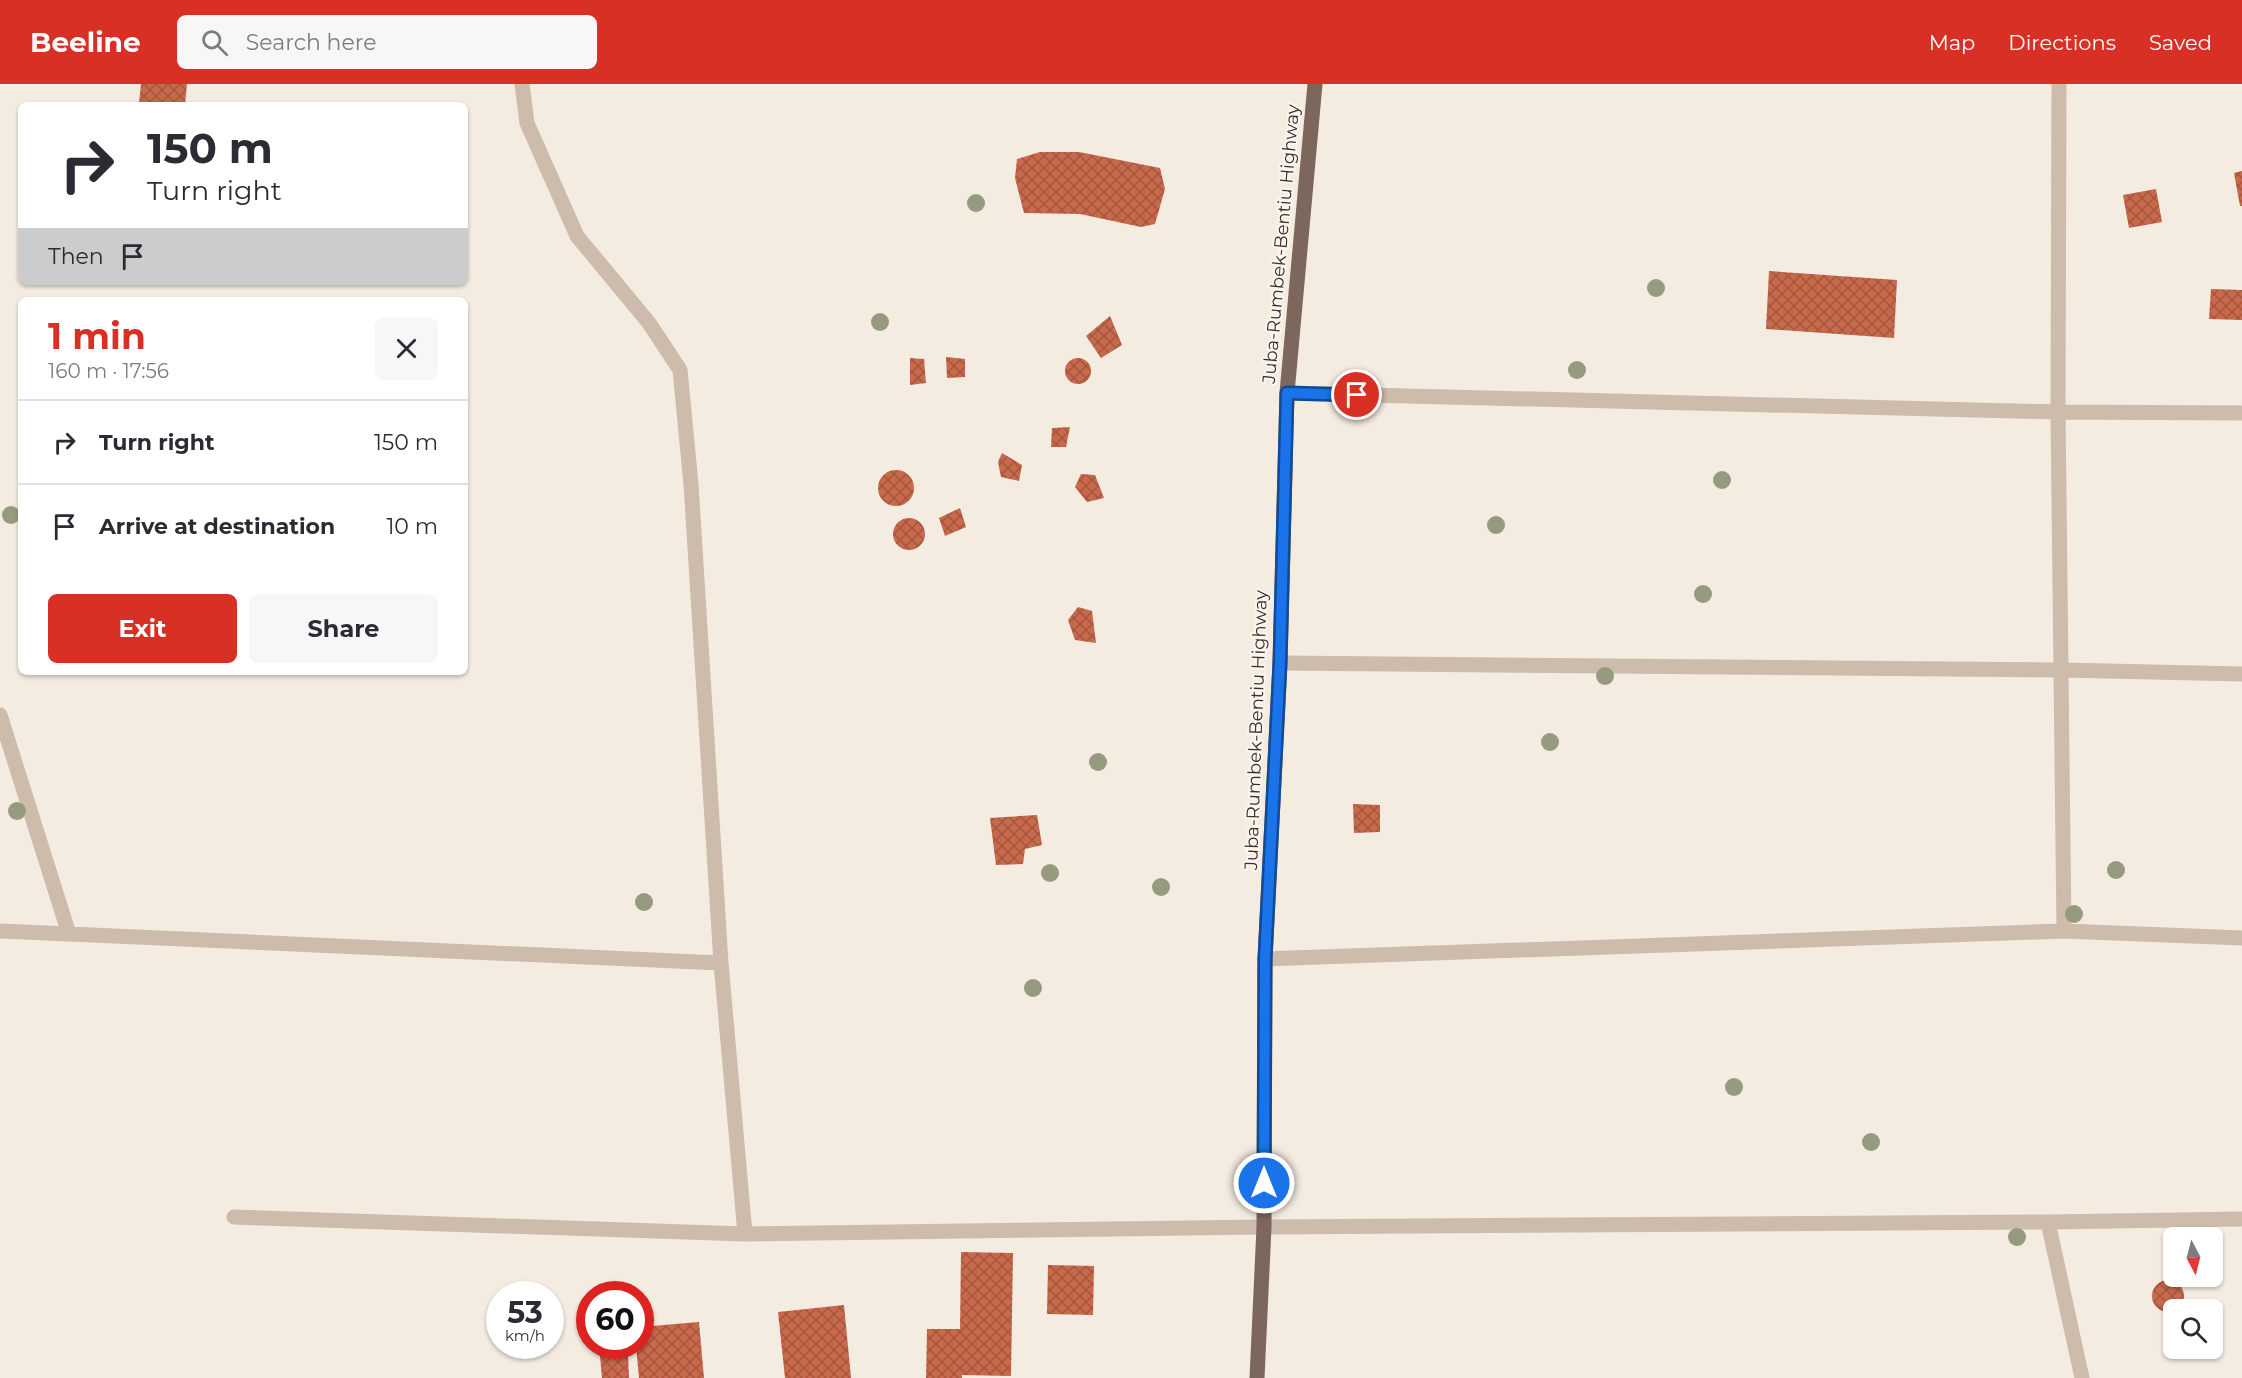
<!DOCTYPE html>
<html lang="en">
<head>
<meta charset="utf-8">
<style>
	body { margin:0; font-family:Montserrat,sans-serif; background:#f7f7f7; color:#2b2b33; height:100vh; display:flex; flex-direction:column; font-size:22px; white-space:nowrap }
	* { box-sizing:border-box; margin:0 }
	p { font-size:20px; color:#7c7c81 }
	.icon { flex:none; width:33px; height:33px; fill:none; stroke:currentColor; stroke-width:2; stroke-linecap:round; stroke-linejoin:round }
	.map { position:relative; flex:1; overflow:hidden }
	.side { position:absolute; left:18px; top:213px; width:450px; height:378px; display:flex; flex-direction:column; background:#fff; border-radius:9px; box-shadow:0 2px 4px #0004 }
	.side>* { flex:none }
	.hud { position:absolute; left:18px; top:18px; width:450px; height:183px; border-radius:9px; box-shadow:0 2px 4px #0004; background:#fff; color:#2b2b33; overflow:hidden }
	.needle { width:39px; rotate:173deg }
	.fabs { position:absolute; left:2163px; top:1143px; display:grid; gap:12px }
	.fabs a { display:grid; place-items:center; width:60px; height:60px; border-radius:9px; background:#fff; box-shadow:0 2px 4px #0004; font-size:30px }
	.speed { position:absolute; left:486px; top:1197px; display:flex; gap:12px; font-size:30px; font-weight:700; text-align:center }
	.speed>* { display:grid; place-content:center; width:78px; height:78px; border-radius:50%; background:#fff; box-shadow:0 2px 4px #0004; line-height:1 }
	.speed small { font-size:15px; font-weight:400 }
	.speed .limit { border:9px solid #d22; background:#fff; color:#111 }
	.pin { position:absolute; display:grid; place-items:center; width:51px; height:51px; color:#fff; margin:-26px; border:3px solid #fff; border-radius:50%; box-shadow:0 2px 6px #0007 }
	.me { position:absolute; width:66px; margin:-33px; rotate:0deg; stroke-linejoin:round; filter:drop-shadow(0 0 4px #0008) }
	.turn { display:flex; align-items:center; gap:21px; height:126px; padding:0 30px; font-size:27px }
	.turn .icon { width:78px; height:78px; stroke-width:2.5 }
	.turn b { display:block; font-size:42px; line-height:51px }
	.then { display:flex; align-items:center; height:57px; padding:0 30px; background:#0003; gap:12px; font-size:22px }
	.round { display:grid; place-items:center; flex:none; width:63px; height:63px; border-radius:9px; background:#f7f7f7 }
	.headline { display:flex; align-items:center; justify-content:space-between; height:102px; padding:0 30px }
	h1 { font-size:36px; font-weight:700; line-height:45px; color:#d93025 }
	.cta { display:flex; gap:12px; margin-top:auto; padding:12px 30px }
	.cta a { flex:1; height:69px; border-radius:9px; background:#d93025; color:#fff; font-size:24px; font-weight:700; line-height:69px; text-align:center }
	.cta a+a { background:#f7f7f7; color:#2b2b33 }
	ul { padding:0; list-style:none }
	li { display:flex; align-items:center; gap:18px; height:84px; padding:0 30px; border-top:2px solid #e1e1e2 }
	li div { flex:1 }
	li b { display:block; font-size:22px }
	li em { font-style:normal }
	header { display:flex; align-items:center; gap:36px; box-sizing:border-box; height:84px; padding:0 30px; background:#d93025; color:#fff }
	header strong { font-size:28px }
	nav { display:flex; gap:33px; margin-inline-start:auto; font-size:21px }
	.search { width:420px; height:54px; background:#f7f7f7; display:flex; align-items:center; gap:15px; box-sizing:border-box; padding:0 21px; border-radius:9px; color:#7c7c81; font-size:22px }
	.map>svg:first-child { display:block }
	.building { fill:url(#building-cross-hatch) }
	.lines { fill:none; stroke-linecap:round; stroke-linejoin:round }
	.minor { stroke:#cdbbac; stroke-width:15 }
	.primary { stroke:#7d675c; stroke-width:15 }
	.tree { fill:#969b7f }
	.route-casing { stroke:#114b97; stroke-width:15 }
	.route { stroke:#1a73e8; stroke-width:10 }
	.labels { text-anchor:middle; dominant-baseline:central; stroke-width:4.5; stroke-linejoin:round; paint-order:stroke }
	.street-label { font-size:18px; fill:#3b302b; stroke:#fbf5ee }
</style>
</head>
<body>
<header>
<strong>Beeline</strong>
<div class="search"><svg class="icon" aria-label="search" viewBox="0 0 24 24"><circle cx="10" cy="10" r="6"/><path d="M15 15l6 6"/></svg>Search here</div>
<nav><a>Map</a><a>Directions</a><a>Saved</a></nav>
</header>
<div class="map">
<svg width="2242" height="1294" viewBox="0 0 2242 1294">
	<defs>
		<pattern id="building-cross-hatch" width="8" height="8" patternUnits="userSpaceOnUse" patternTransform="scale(1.5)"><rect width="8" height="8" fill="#c8694b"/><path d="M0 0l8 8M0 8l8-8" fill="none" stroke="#a4573f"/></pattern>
	</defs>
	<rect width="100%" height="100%" fill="#f4ebe1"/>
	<path class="building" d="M141 0H187L185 21 139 19Z
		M1040 68H1079L1160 84 1165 105 1155 140 1141 143 1080 130 1024 129 1015 94 1017 75Z
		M2242 87V122H2240L2234 89Z
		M2156 105 2162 138 2129 144 2123 111Z
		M1769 187 1897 196 1894 254 1766 245Z
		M2211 205 2242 206V236L2209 235Z
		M1110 232 1122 261 1101 274 1086 252Z
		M946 273 965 275V293L947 294Z
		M1065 287a13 13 0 1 1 26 0a13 13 0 1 1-26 0Z
		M910 274 924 275 926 299 910 301Z
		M1070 343 1066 363H1051L1052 344Z
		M1002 369 1022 381 1019 397 1001 393 998 378Z
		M878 404a18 18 0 1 1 36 0a18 18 0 1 1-36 0Z
		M1081 390 1095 391 1104 414 1087 418 1075 403Z
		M960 424 966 443 945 452 939 434Z
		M893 450a16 16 0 1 1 32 0a16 16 0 1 1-32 0Z
		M1078 523 1092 527 1096 559 1075 556 1068 536Z
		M1353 720 1380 721V748L1354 749Z
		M1037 731 1042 761 1025 765 1023 780 996 781 990 734Z
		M961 1168 1013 1169 1011 1292 962 1291V1294H926L927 1245H960Z
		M1048 1181 1094 1182 1093 1231 1047 1230Z
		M2152 1212a16 16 0 1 1 32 0a16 16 0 1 1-32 0Z
		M844 1221 851 1294H785L778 1228Z
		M699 1238 704 1294H639L636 1262H640V1243Z
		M628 1270 629 1294H602L600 1272Z"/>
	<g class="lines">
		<path class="minor" d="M2059 0 2058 328 2064 847
			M1287 309 2058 328 2242 329
			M1280 579 2062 586 2242 590
			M0 631 69 850
			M0 847 721 879 691 400 680 286 649 239 577 152 527 39 522 0
			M1265 875 2064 847 2242 854
			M721 879 745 1150
			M234 1133 745 1150 1264 1143 2048 1138 2242 1135
			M2048 1138 2082 1294"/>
		<path class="primary" d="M1257 1294 1264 1143 1265 875 1280 579 1287 309 1315 0"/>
	</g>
	<g class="tree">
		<circle cx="976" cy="119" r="9"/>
		<circle cx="1656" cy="204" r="9"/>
		<circle cx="880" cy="238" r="9"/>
		<circle cx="1577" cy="286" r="9"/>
		<circle cx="1722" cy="396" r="9"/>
		<circle cx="11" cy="431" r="9"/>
		<circle cx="1496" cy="441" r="9"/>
		<circle cx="1703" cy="510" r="9"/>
		<circle cx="1605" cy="592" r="9"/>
		<circle cx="1550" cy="658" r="9"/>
		<circle cx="1098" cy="678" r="9"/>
		<circle cx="17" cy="727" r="9"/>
		<circle cx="2116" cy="786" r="9"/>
		<circle cx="1050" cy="789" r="9"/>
		<circle cx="1161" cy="803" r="9"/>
		<circle cx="644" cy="818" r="9"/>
		<circle cx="2074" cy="830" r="9"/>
		<circle cx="1033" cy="904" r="9"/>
		<circle cx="1734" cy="1003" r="9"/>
		<circle cx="1871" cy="1058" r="9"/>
		<circle cx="2017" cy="1153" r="9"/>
	</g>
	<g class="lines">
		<g class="route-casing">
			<path id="route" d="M1264 1099 1265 875 1280 579 1287 309 1357 311"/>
		</g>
		<use href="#route" class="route"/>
	</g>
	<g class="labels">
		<g class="street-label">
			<text transform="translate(1281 160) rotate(-85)">Juba-Rumbek-Bentiu Highway</text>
			<text transform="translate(1256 646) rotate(-88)">Juba-Rumbek-Bentiu Highway</text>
		</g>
	</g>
</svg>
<div class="fabs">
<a><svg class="needle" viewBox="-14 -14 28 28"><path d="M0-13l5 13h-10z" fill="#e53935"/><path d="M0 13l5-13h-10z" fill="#7c7c81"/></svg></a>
<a><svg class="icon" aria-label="search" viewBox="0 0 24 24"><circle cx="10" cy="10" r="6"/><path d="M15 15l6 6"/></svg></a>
</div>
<div class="speed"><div>53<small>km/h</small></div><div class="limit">60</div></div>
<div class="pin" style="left:1357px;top:311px;background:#d93025"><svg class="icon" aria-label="arrive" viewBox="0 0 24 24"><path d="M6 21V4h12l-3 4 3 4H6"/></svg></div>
<svg class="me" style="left:1264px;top:1099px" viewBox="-20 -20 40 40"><circle r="17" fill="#1a73e8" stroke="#fff" stroke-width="3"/><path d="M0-11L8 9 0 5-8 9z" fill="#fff"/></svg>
<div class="hud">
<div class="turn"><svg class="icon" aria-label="right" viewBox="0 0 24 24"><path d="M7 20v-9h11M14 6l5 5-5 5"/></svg><div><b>150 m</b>Turn right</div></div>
<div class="then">Then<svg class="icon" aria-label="arrive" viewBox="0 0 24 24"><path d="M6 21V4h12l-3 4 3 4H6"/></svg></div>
</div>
<section class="side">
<div class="headline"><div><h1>1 min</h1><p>160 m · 17:56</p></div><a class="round"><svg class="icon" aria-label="close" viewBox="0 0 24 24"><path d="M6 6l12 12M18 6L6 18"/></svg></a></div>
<ul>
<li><svg class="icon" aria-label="right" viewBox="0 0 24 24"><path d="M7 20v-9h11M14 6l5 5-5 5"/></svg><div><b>Turn right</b></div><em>150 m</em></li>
<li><svg class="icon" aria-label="arrive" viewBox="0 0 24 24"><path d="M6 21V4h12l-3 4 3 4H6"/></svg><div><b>Arrive at destination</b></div><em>10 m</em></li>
</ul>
<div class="cta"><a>Exit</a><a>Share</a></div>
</section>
</div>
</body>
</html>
